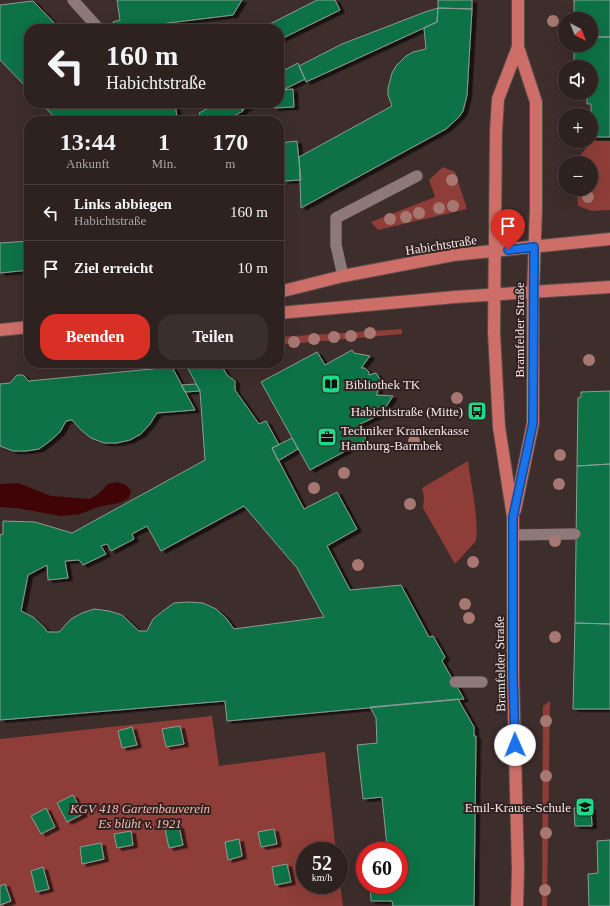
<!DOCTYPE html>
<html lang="de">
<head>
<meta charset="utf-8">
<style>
	body { margin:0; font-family:Georgia,serif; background:#3a2f2d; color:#f1f3f6; height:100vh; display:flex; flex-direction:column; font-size:15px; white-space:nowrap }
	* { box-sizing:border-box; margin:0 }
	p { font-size:13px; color:#a7a4a5 }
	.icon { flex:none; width:22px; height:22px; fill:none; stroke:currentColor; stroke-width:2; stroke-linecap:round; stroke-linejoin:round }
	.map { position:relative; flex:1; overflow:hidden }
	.panel { position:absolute; left:24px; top:116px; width:260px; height:252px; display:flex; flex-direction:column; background:#2e2220; border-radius:16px; box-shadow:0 4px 16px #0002,0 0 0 1px #493f3e }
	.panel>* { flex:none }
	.top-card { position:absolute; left:24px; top:24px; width:260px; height:84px; border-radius:16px; box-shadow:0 4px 16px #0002,0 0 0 1px #493f3e; background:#2e2220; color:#f1f3f6; overflow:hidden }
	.needle { width:26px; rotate:138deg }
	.controls { position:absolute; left:558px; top:12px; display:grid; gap:8px }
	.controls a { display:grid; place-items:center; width:40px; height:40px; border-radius:50%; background:#2e2220; box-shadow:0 4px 16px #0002,0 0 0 1px #493f3e; font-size:20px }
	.speed { position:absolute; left:296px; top:842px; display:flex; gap:8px; font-size:20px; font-weight:700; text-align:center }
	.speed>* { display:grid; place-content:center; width:52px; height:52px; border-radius:50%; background:#2e2220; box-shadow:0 4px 16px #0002,0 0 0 1px #493f3e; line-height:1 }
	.speed small { font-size:10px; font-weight:400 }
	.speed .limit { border:6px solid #d22; background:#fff; color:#111 }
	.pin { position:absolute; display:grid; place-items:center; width:34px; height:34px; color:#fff; margin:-41px -17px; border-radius:50% 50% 50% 0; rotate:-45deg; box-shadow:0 0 4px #0007 }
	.pin .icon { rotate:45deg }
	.me { position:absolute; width:44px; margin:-22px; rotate:359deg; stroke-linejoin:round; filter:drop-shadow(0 0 3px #0008) }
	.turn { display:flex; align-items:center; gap:14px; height:84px; padding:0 16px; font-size:18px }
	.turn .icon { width:52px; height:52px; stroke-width:2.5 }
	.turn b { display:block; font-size:28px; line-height:34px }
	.eta { display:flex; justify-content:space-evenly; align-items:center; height:68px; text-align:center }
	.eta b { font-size:24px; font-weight:800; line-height:28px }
	.action { display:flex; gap:8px; margin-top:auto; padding:8px 16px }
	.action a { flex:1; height:46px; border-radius:16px; background:#d93025; color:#fff; font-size:16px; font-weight:800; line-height:46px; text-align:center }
	.action a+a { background:#3a2f2d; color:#f1f3f6 }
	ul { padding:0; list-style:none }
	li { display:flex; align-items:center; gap:12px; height:56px; padding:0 16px; border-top:1px solid #493f3e }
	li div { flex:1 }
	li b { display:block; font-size:15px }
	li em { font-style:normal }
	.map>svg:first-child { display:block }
	.green { fill:#8f3d38 }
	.water { fill:#410406 }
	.building { fill:#097245; stroke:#8d9d93; fill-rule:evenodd; filter:url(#shadow) }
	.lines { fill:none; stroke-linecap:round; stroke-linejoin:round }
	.service-casing { stroke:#594c4b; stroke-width:12 }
	.primary-casing { stroke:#594c4b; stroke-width:14 }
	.service { stroke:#8d7a78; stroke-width:11 }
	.primary { stroke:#cd6e68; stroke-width:12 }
	.tree { fill:#a77872 }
	.route-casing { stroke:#114b97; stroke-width:10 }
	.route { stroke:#1a73e8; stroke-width:7 }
	.labels { text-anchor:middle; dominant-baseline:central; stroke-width:4; stroke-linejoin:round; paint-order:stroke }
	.street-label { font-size:13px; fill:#f2e7e6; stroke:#322322 }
	.poi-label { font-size:13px; fill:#f2e7e6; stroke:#322322; text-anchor:start }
	.park-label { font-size:13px; font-style:italic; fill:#fdb5ad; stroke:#322322 }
</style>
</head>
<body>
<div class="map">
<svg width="610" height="906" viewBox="0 0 610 906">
	<defs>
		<filter id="shadow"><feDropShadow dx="4.5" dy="2.5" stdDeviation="0" flood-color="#0009"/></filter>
	</defs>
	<rect width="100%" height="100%" fill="#3d2d2b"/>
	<path class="green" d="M591 141H610V210L592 211 578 206 577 189H591V163H575Z
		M443 167 455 172 467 209 378 230 371 222 435 197 429 180Z
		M402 329V334L279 345V337Z
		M468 461C471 485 479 518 476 541L455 564 423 508 424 497 422 488Z
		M550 701 547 906H542L543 706Z
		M212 716 219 766 325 752 336 851H305V885H339V876L343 906H0V739Z"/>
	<path class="water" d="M117 482 126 485 131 491 129 498 119 503 98 507 80 514 61 516 16 508 0 507V484L18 483 51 496 90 499 98 494 108 484Z"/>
	<path class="building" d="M117 0H242L233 15 160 24V29H114L113 22 120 20Z
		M317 0H335L340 10 279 40V29H260Z
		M438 0H472V9L438 8Z
		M574 0H610V37H591V19H574Z
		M33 1 60 29H29V90L0 60V5Z
		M438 8 472 9 467 95 463 111 459 117 446 129 301 208 299 157 392 106 388 95V88L392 73 396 66 406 56 413 52 426 49 424 28 437 22Z
		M438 8 437 22 306 82 299 66 342 44 425 12Z
		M591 37H610V137H591V104H587V93H591V67H574V45H591Z
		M298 63 305 79 279 92V73Z
		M293 89 294 107 274 108V103H279V94H283V90Z
		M41 103H175L177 117 154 121H58Z
		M218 103H239L243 111 225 121H203L199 113Z
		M239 103H256L242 110Z
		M297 141 301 180 284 181 280 143Z
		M29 241V270L0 273V243Z
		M352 350 354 353 370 356 361 368H365L369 372V375L376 373 380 379 374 385 377 388 378 392 376 395 393 396 385 408 384 413 358 425 366 440 310 470 261 382 317 352 325 365Z
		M185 363H220L227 375 235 381V390L259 424 266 421 279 445 272 448 304 509 337 492 357 529 327 546 350 590 401 585 429 637 433 636 445 657 442 661 464 699 227 721 225 701 0 720V535L3 534V521L35 522 72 533 205 460 200 391ZM244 506 297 568 324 617 234 629 226 618 216 609 203 603 188 602 174 603 163 611 153 619 147 631H139L122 615 109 611 94 609 82 613 71 619 59 632H47L45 628 33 617 21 611 28 575 47 565 48 580 68 578 65 561 79 560 83 565 106 554 101 546 107 544 111 551 134 539 132 534 147 526 161 551Z
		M172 367 195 410 157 413 150 424 141 434 130 440 117 443H104L91 438 81 430 72 420 66 421 60 432 50 441 39 449 26 451H13L0 446V384L10 383 17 375H23L29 381Z
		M196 384 200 391 185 392 181 385Z
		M610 391V464L577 466 578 398 581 397V392Z
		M292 438 298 449 278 461 272 448Z
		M610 464V624L575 623 577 466Z
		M575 623 610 624V709H573Z
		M458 699 474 727V736H476L474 906H393L392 901H371L370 885H399V851H367L366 849 387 846 382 797 363 799 357 745 377 743 376 718 370 707Z
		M180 726 184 744 166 747 162 729Z
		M132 727 137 745 122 748 118 731Z
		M73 795 83 814 67 822 57 803Z
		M591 807 592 826H575L574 808Z
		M46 808 55 827 41 834 31 816Z
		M179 826 183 845 169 848 165 829Z
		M274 829 277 844 261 847 258 832Z
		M131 831 133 845 117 848 114 834Z
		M239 839 242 856 228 860 225 842Z
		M610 840V906H589L588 874 598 873 597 841Z
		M101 843 104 859 82 864 80 847Z
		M287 864 291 882 275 885 272 867Z
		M43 867 49 889 36 892 31 871Z
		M5 884 11 901 0 905V886Z"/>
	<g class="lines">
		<g class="service-casing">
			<path id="service" d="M73 0 99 29
				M343 276 336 245V218L417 176
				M513 535 575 534
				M455 682H482"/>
		</g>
		<g class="primary-casing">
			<path id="primary" d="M279 292 343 276 453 255 610 239
				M279 313 455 297 610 287
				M0 330 29 327
				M515 510 533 423V293L536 209V102L518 47V0
				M517 906 518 869 513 674V517L499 427 494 332 496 132 498 99 518 47"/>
		</g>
		<use href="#service" class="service"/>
		<use href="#primary" class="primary"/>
	</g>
	<g class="tree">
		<circle cx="553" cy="21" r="6"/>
		<circle cx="452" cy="180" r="6"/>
		<circle cx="588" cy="197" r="6"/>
		<circle cx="453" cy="206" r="6"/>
		<circle cx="439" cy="208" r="6"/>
		<circle cx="419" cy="213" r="6"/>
		<circle cx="406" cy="217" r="6"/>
		<circle cx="390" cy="219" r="6"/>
		<circle cx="370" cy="333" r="6"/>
		<circle cx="351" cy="336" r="6"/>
		<circle cx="334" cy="337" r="6"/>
		<circle cx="314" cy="339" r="6"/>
		<circle cx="294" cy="342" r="6"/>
		<circle cx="589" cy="360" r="6"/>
		<circle cx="457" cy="398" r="6"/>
		<circle cx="414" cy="441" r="6"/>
		<circle cx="560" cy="455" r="6"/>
		<circle cx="344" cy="473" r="6"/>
		<circle cx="559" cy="484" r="6"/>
		<circle cx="314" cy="488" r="6"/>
		<circle cx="410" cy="504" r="6"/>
		<circle cx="555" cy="541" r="6"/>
		<circle cx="473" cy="562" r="6"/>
		<circle cx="358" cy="565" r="6"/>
		<circle cx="465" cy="604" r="6"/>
		<circle cx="469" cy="618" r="6"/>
		<circle cx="555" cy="637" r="6"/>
		<circle cx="546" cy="721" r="6"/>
		<circle cx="546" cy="776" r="6"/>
		<circle cx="546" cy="833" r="6"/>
		<circle cx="545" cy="890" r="6"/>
	</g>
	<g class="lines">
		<g class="route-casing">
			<path id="route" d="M508 250 534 247 533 423 513 517V674L515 745"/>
		</g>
		<use href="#route" class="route"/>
	</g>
	<defs>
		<g id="library-square" transform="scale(1)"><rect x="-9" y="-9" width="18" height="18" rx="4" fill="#1dd988" stroke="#322322"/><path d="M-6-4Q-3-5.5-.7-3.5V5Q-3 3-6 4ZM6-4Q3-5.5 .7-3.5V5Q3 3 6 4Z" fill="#111"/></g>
		<g id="bus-square" transform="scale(1)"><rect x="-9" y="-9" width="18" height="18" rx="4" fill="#1dd988" stroke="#322322"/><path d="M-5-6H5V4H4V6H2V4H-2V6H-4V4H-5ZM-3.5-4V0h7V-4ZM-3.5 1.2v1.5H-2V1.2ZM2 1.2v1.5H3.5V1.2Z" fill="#111"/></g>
		<g id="office-square" transform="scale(1)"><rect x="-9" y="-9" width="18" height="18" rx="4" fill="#1dd988" stroke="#322322"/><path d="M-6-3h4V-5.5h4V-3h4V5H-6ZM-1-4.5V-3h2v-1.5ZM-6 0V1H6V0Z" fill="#111"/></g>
		<g id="school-square" transform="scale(1)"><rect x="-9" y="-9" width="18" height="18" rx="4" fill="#1dd988" stroke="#322322"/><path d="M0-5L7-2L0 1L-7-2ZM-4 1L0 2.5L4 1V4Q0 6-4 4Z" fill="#111"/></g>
	</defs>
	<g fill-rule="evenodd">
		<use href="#library-square" x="331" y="384"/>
		<use href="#bus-square" x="477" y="411"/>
		<use href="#office-square" x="327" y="437"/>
		<use href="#school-square" x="585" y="807"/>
	</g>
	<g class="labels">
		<g class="street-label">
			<text transform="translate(441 245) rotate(-9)">Habichtstraße</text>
			<text transform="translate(519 330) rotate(-90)">Bramfelder Straße</text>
			<text transform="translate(500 664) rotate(-91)">Bramfelder Straße</text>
		</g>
		<g class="poi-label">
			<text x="345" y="384">Bibliothek TK</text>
			<text x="463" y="411" text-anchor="end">Habichtstraße (Mitte)</text>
			<text x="341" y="430">Techniker Krankenkasse<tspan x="341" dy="15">Hamburg-Barmbek</tspan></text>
			<text x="571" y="807" text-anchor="end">Emil-Krause-Schule</text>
		</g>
		<g class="park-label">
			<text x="140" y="808">KGV 418 Gartenbauverein<tspan x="140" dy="15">Es blüht v. 1921</tspan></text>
		</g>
	</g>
</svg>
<div class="controls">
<a><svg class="needle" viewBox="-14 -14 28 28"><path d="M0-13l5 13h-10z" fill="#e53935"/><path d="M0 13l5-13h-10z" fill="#a7a4a5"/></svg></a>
<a><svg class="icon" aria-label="sound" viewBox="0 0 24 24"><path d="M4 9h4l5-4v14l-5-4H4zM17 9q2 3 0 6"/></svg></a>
<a>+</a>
<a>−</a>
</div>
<div class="speed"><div>52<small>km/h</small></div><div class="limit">60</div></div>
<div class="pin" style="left:508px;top:250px;background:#d93025"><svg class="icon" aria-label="arrive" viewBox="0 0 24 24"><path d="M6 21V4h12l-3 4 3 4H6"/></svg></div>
<svg class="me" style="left:515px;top:745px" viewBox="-20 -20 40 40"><circle r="19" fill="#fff"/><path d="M0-13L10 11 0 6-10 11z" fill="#1a73e8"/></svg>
<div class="top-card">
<div class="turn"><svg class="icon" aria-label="left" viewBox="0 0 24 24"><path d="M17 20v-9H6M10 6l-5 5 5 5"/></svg><div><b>160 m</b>Habichtstraße</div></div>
</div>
<section class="panel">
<div class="eta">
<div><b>13:44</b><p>Ankunft</p></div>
<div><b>1</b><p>Min.</p></div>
<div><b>170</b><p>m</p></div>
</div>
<ul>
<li><svg class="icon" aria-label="left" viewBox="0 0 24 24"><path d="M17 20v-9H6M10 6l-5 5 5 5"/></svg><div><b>Links abbiegen</b><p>Habichtstraße</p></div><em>160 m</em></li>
<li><svg class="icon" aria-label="arrive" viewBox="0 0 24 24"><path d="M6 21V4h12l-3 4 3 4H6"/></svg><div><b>Ziel erreicht</b></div><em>10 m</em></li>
</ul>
<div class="action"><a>Beenden</a><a>Teilen</a></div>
</section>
</div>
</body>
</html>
